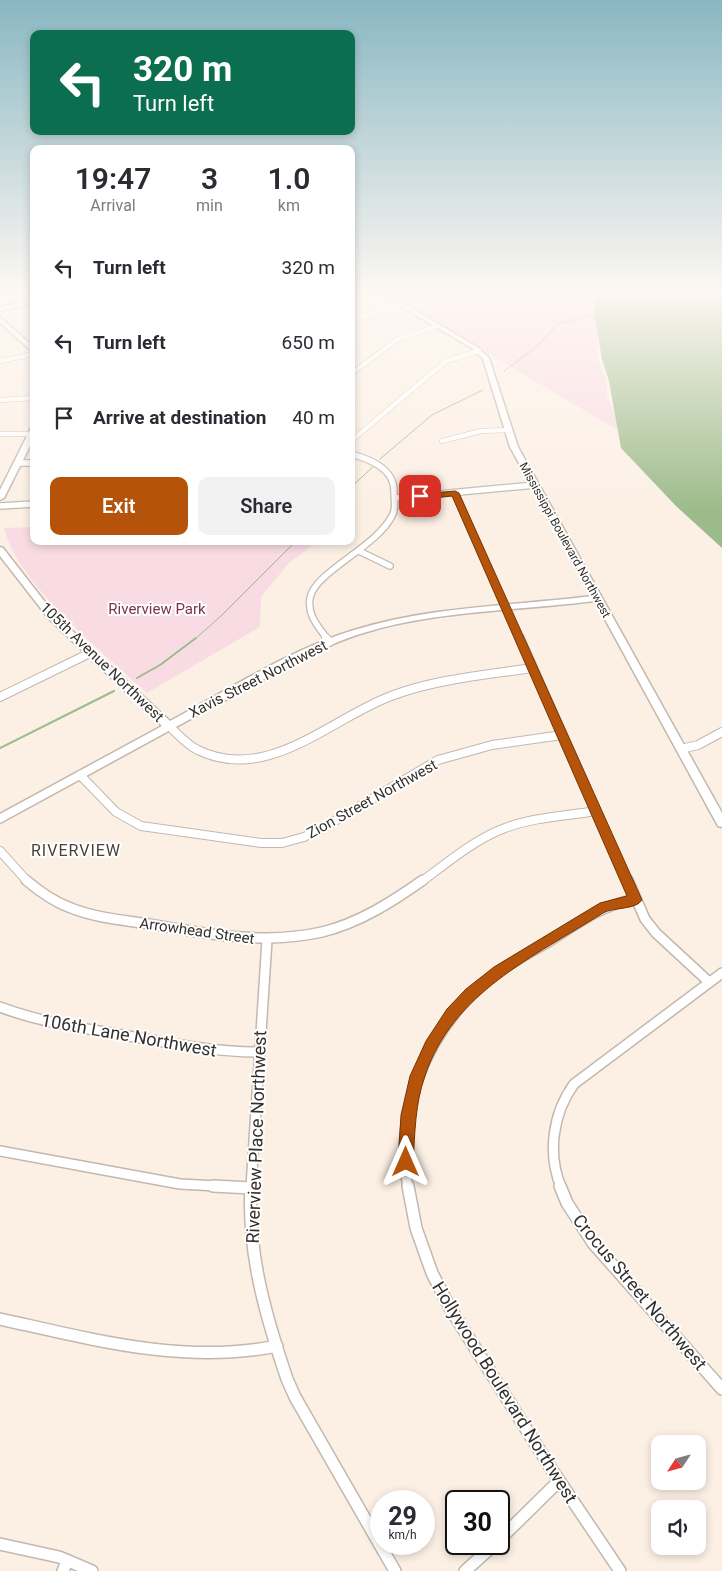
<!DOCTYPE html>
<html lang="en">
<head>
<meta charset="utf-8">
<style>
	body { margin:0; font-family:Roboto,sans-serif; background:#f2f2f3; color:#2b2b33; height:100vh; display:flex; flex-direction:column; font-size:19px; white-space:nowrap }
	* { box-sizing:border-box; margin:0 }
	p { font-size:16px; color:#7c7c81 }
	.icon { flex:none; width:28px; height:28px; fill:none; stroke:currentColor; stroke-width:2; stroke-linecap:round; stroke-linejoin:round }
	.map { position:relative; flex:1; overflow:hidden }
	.panel { position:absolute; left:30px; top:145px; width:325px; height:400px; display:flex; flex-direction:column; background:#fff; border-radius:10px; box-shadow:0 2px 8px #0003 }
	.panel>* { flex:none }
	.hud { position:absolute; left:30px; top:30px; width:325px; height:105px; border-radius:10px; box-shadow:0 2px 8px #0003; background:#0b6e4f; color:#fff; overflow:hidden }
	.needle { width:32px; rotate:234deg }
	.controls { position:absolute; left:651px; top:1435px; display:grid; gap:10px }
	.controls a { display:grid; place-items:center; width:55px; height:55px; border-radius:10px; background:#fff; box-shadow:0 2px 8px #0003; font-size:25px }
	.speed { position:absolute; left:370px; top:1490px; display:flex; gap:10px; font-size:25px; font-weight:700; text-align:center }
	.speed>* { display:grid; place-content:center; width:65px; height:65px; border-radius:50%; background:#fff; box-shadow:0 2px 8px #0003; line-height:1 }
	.speed small { font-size:12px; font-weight:400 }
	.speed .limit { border:2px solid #111; border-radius:8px; background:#fff; color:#111 }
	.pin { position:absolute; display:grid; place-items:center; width:42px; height:42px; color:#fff; margin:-21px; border-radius:10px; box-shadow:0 2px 8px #0006 }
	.me { position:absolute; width:55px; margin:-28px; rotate:0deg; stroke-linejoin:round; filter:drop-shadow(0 0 4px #0008) }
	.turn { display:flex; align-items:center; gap:18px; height:105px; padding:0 20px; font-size:22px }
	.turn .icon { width:65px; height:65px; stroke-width:2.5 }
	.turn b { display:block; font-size:35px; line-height:42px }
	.eta { display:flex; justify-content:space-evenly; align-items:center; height:85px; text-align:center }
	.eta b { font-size:30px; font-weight:600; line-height:35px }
	.cta { display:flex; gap:10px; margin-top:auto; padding:10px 20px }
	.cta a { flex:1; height:58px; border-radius:10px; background:#b45309; color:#fff; font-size:20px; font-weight:600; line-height:58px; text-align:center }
	.cta a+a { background:#f2f2f3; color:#2b2b33 }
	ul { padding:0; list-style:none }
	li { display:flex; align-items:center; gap:15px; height:75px; padding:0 20px }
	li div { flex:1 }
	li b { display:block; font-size:19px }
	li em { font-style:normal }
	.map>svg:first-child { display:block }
	.green { fill:#f9dbe3 }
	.water { fill:#9cbb8a }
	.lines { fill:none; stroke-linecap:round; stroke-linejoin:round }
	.stream-far1 { stroke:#9cbb8a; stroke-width:1 }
	.stream { stroke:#9cbb8a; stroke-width:2 }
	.street-far4-casing { stroke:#c2b8ad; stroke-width:5.5 }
	.street-far3-casing { stroke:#c2b8ad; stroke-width:8 }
	.street-far2-casing { stroke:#c2b8ad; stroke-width:10 }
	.street-far1-casing { stroke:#c2b8ad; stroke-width:12 }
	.street-casing { stroke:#c2b8ad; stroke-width:14 }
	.secondary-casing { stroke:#c2b8ad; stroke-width:3 }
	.street-far4 { stroke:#fff; stroke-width:4.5 }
	.street-far3 { stroke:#fff; stroke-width:5.5 }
	.street-far2 { stroke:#fff; stroke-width:8 }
	.street-far1 { stroke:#fff; stroke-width:9 }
	.street { stroke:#fff; stroke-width:11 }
	.secondary { fill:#fff; fill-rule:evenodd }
	.route { fill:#b45309; stroke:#753606 }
	.labels { text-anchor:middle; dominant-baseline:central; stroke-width:4; stroke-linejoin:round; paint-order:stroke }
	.far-street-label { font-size:12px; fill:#34302b; stroke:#fff }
	.park-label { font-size:15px; fill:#7b324c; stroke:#fff }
	.street-label { font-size:15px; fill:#34302b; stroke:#fff }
	.neighbourhood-label { font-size:16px; letter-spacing:1px; fill:#4b4239; stroke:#fff }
	.near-street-label { font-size:18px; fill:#34302b; stroke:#fff }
</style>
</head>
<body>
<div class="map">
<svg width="722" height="1571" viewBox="0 0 722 1571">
	<rect width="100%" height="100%" fill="#fcf0e5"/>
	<path class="green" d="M385 292H593L592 309 597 332 598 359 606 380 607 396 611 405 625 423 629 437Z
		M34 527V541H318L288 564 261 597 260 627 147 693C105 654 17 584 4 528Z"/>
	<path class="water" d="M595 292H722V548L676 506 621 448 609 381 602 359 594 315Z"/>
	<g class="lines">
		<path class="stream-far1" d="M504 371 535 348 559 323 595 315
			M380 459 432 415 483 390
			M351 487 374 466
			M195 639 221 616 296 541"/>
		<path class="stream" d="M137 678 160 665 196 638
			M0 748 114 691"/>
		<g class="street-far4-casing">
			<path id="street-far4" d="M351 320 400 304
				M0 361 34 354
				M351 374 398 339 437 326
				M0 400 34 398
				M0 434H32
				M351 441 446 361 479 351
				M442 441 481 431 508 430"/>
		</g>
		<g class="street-far3-casing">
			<path id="street-far3" d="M18 463H34
				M455 493 520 639
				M396 498 535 485
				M0 506 34 504
				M359 551 390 566
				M327 639C318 626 307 615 310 598 315 571 378 547 393 514 396 508 394 498 394 491 394 468 369 459 351 454"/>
		</g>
		<g class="street-far2-casing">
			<path id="street-far2" d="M326 638 329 642
				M520 638 628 882
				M0 697 90 653
				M169 726C178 734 187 745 198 750 267 784 330 719 391 696 436 679 485 675 532 668
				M681 749 698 745 722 732
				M80 775 116 812 141 826 261 843H282L304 837 321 829 438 760 492 745 562 735
				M0 851 28 882
				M421 882C447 863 475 839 505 828 534 817 566 816 596 811"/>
		</g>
		<g class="street-far1-casing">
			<path id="street-far1" d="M26 880C40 892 54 902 71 908 96 918 123 920 149 924 206 934 264 945 322 932 359 923 392 902 423 880
				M628 880 645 919 656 933 709 982
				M0 1007C40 1022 81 1028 123 1035 168 1043 213 1052 259 1052
				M0 1151 180 1184 235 1187
				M251 1187 267 940
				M408 1187C393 1114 426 1038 478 988 498 970 524 956 548 942 580 922 597 907 635 899
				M561 1187C547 1153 553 1113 574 1084L722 973"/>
		</g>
		<g class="street-casing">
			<path id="street" d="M213 1186 251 1188
				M251 1186C247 1252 266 1317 287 1379L295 1397 395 1571
				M408 1186 416 1228 432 1273 450 1308 552 1470 620 1571
				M560 1186 567 1203 593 1243 722 1389
				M0 1319C91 1339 184 1365 277 1346
				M499 1540 559 1481
				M0 1544 59 1557 92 1571
				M63 1571 67 1561
				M465 1571 495 1544"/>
		</g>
		<g class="secondary-casing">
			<path id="secondary" d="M377 292H385L477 347 489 358 518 447 722 813V827L718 826 595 601C517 611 435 610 360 634 338 641 317 651 297 661L0 823V814L162 726 49 619 0 556V547L3 548 55 615 170 721C228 690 291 649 354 630 431 606 513 606 592 596L510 447 483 359 473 349Z
				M34 299V303L0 311V307Z
				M0 317 34 347V353L0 323Z
				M31 428H34V438L4 498 0 500V490Z"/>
		</g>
		<use href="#street-far4" class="street-far4"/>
		<use href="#street-far3" class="street-far3"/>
		<use href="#street-far2" class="street-far2"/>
		<use href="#street-far1" class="street-far1"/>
		<use href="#street" class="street"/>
		<use href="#secondary" class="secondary"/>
	</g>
	<linearGradient id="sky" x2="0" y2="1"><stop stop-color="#89b7c2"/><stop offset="0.57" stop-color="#fef8f3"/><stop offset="1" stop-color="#fef8f3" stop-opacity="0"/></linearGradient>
	<rect width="722" height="512" fill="url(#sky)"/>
	<path class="route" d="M455 491 459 493 642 900C636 910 613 907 603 913 535 956 452 993 425 1076 415 1104 415 1133 413 1162L411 1167 406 1170 400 1167 398 1162 401 1115 410 1076 426 1041 447 1009 466 989 494 967 600 903 627 896 452 496 420 499 416 496 420 494Z"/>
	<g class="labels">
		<g class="far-street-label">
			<text transform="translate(565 540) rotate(61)">Mississippi Boulevard Northwest</text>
		</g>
		<g class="park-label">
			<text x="157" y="609">Riverview Park</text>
		</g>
		<g class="street-label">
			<text transform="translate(102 662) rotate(44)">105th Avenue Northwest</text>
			<text transform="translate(258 679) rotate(-27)">Xavis Street Northwest</text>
			<text transform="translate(372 799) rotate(-29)">Zion Street Northwest</text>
			<text transform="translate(197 931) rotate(8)">Arrowhead Street</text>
		</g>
		<g class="neighbourhood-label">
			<text x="76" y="850">RIVERVIEW</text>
		</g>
		<g class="near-street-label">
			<text transform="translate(129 1035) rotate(10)">106th Lane Northwest</text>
			<text transform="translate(256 1137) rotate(-88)">Riverview Place Northwest</text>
			<text transform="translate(640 1292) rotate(50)">Crocus Street Northwest</text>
			<text transform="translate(505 1392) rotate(58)">Hollywood Boulevard Northwest</text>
		</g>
	</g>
</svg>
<div class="controls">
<a><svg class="needle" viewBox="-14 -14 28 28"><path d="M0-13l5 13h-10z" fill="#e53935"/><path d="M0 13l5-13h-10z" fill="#7c7c81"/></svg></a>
<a><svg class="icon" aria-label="sound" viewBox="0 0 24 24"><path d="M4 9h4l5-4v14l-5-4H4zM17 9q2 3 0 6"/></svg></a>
</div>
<div class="speed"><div>29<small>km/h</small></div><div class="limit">30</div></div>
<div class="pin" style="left:420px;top:496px;background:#d93025"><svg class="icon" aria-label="arrive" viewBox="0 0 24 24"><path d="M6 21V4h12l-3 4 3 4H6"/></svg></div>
<svg class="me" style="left:406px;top:1162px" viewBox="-20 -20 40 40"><path d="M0-17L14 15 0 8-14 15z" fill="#b45309" stroke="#fff" stroke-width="4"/></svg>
<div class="hud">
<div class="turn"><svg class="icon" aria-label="left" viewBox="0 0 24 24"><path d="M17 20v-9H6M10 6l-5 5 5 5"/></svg><div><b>320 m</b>Turn left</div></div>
</div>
<section class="panel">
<div class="eta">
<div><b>19:47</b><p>Arrival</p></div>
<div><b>3</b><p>min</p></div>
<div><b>1.0</b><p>km</p></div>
</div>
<ul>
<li><svg class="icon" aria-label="left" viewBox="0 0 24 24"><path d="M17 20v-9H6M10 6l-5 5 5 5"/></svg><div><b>Turn left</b></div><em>320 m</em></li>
<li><svg class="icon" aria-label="left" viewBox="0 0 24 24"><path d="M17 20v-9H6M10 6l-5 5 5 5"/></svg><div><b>Turn left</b></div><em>650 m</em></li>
<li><svg class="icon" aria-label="arrive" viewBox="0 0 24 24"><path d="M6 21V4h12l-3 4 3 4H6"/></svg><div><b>Arrive at destination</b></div><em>40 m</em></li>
</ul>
<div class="cta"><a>Exit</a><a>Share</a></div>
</section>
</div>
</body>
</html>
